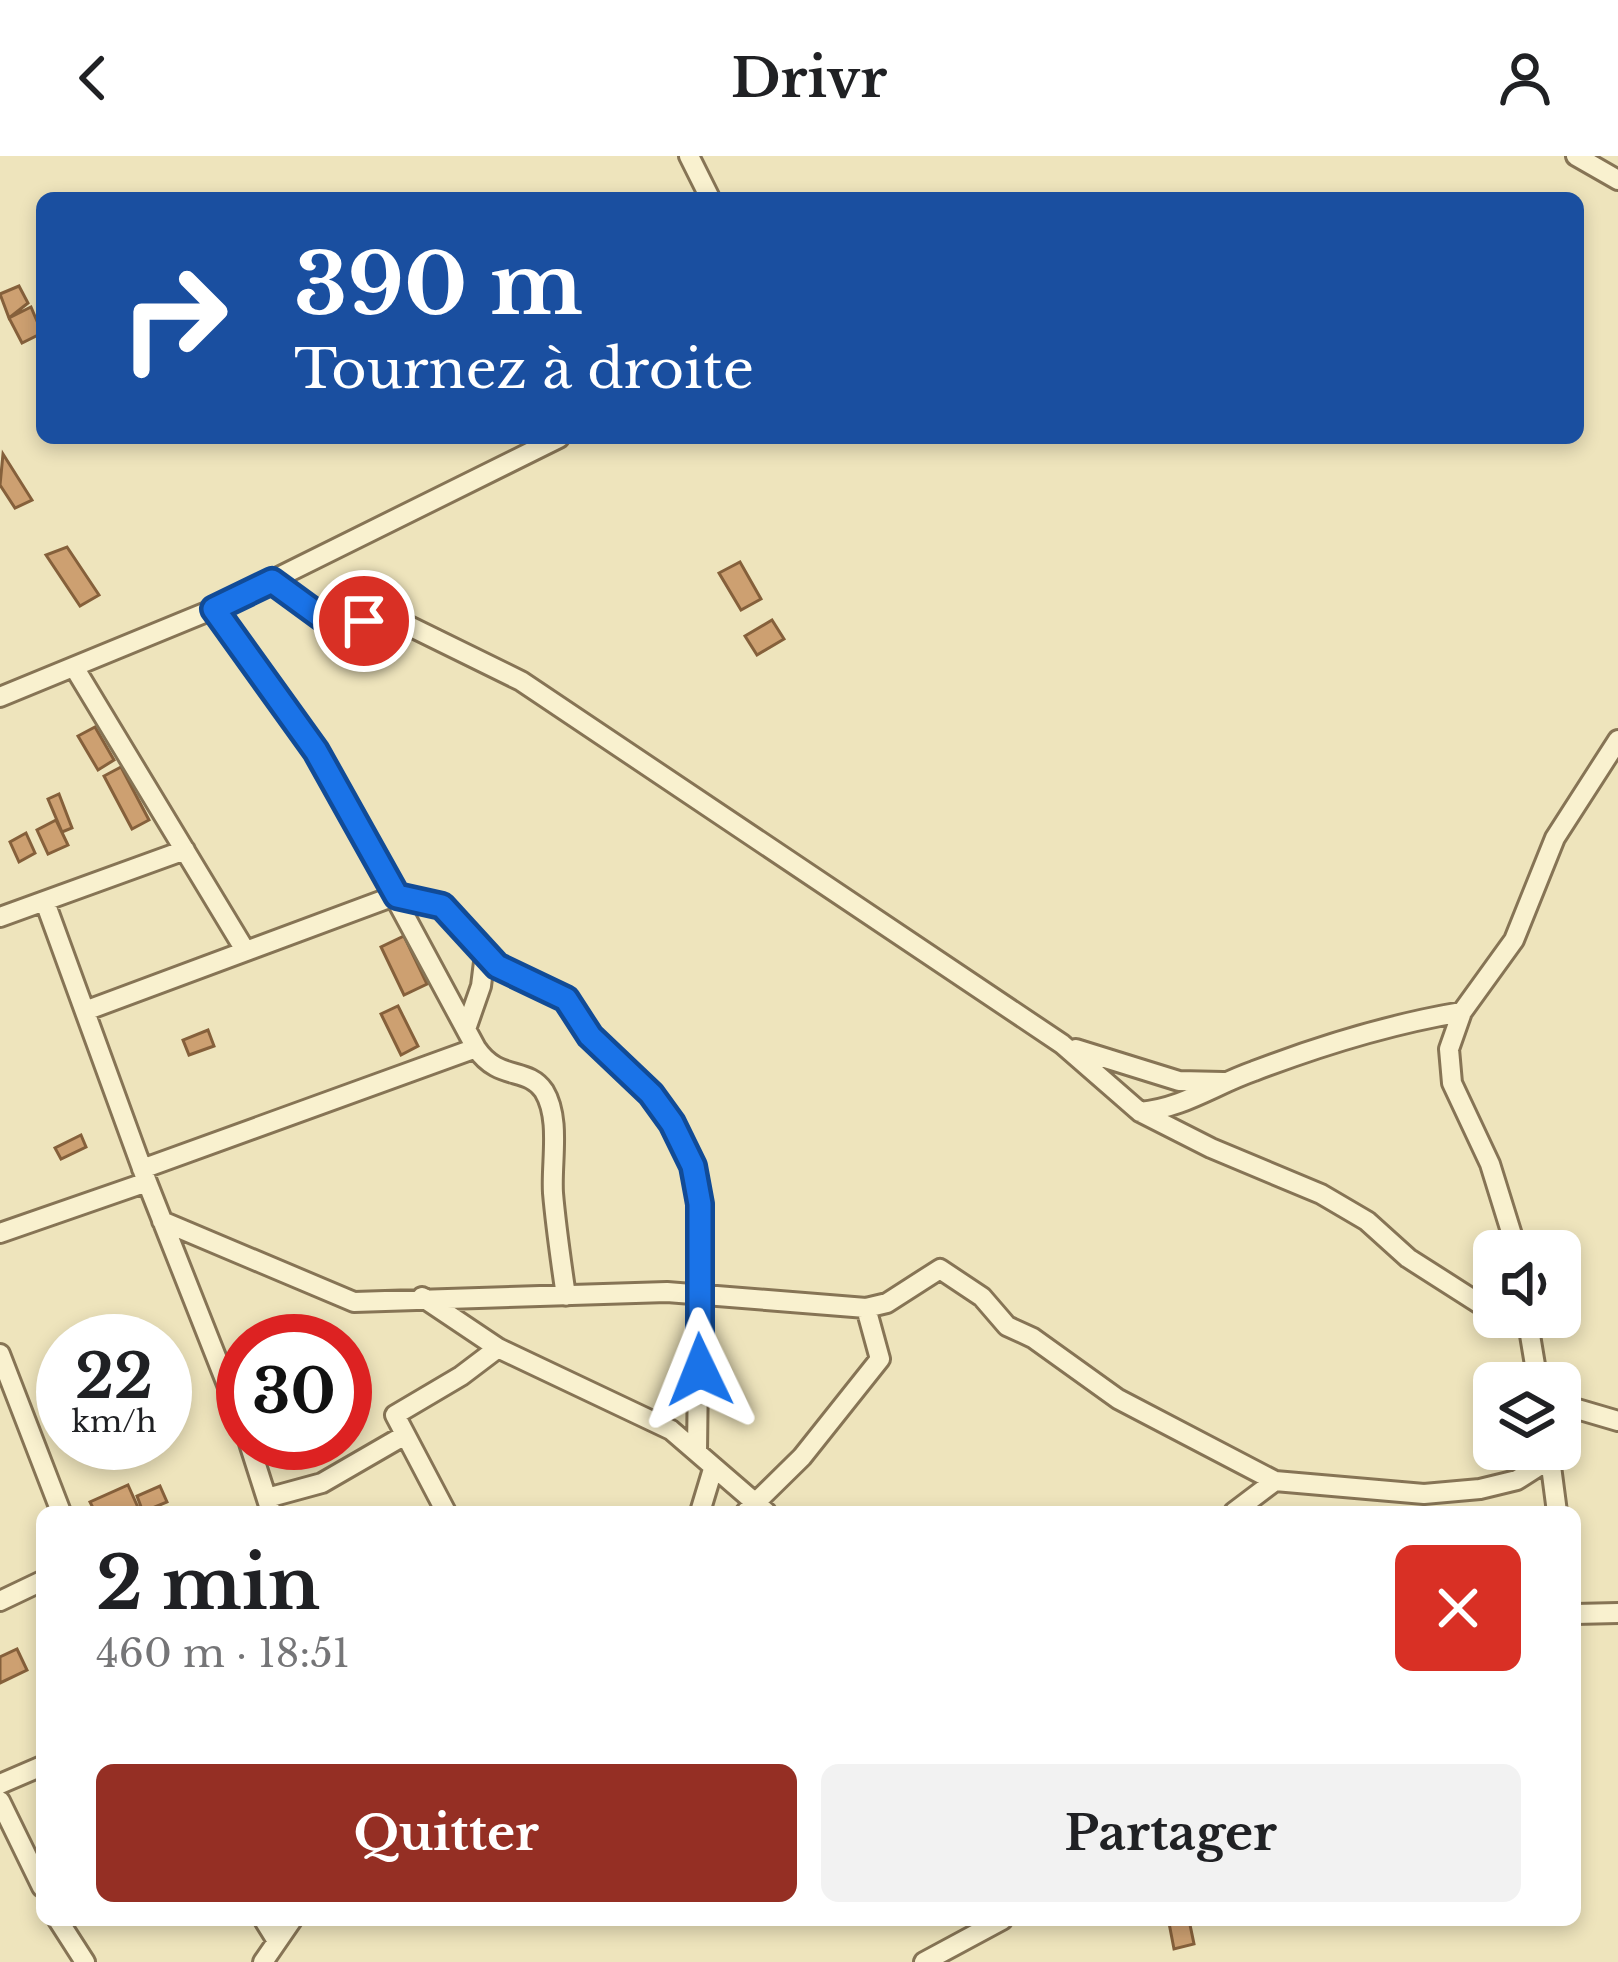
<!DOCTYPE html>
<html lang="fr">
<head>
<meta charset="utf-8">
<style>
	body { margin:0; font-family:"Libre Baskerville",serif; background:#f2f2f2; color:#202124; height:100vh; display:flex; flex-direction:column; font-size:45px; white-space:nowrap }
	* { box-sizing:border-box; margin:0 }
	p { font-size:39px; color:#757577 }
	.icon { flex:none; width:66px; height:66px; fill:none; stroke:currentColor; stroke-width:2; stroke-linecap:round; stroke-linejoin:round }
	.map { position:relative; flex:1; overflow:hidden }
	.sheet { position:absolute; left:36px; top:1350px; width:1545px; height:420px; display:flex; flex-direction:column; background:#fff; border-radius:18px; box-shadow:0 6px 18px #0003 }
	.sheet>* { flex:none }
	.hud { position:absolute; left:36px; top:36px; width:1548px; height:252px; border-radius:18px; box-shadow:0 6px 18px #0003; background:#1a4fa0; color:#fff; overflow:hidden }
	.controls { position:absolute; left:1473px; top:1074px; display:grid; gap:24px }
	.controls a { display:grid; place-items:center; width:108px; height:108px; border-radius:18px; background:#fff; box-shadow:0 6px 18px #0003; font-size:60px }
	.speed { position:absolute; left:36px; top:1158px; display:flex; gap:24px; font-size:60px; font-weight:700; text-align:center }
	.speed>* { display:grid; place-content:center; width:156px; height:156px; border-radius:50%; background:#fff; box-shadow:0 6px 18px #0003; line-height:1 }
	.speed small { font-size:30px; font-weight:400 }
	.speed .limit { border:18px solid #d22; background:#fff; color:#111 }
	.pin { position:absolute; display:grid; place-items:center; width:102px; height:102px; color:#fff; margin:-51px; border:6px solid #fff; border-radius:50%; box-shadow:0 3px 12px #0007 }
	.me { position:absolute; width:132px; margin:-66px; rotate:358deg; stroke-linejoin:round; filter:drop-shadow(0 0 9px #0008) }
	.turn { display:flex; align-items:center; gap:42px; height:252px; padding:0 60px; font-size:54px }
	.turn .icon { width:156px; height:156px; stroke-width:2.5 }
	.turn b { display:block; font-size:84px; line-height:102px }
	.round { display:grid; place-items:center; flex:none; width:126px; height:126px; border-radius:18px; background:#f2f2f2 }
	.overview { display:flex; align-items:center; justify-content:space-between; height:204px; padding:0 60px }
	h1 { font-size:72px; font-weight:800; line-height:90px }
	.cta { display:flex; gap:24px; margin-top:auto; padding:24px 60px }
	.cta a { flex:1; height:138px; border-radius:18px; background:#952f24; color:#fff; font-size:48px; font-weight:800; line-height:138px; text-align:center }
	.cta a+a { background:#f2f2f2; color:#202124 }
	header { display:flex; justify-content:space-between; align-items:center; height:156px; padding:0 60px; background:#fff; font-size:54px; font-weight:800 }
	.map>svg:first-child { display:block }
	.building { fill:#cda071; stroke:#85603b; stroke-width:3 }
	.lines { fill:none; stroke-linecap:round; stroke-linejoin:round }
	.minor-casing { stroke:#867455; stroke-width:24 }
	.minor { stroke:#f9f1cf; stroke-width:18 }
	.route-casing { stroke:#114b97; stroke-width:30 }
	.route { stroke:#1a73e8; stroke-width:21 }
</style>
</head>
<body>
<header><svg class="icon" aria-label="back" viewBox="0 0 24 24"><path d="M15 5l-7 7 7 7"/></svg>Drivr<svg class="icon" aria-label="person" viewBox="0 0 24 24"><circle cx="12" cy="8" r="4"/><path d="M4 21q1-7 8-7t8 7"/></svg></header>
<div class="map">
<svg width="1618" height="1806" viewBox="0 0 1618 1806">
	<rect width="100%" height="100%" fill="#eee4bc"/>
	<path class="building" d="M19 130 28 147 9 162 0 138Z
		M31 151 42 177 22 187 9 162Z
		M3 298 32 344 15 352 0 329Z
		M67 391 99 439 80 450 46 399Z
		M740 406 761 443 741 454 719 417Z
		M772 464 784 483 757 499 745 480Z
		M95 571 114 604 98 614 78 580Z
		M121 611 149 664 132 673 104 620Z
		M59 638 72 672 62 676 48 643Z
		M56 664 68 689 48 698 37 674Z
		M26 677 35 697 19 706 10 686Z
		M404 780 427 828 404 839 381 791Z
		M398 850 418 890 401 899 381 858Z
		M208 874 214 890 189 899 183 884Z
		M81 979 86 991 61 1003 55 992Z
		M128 1329 140 1356H95L90 1346Z
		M160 1330 167 1346 143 1356 137 1340Z
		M17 1493 27 1514 0 1527V1501Z
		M1189 1764 1194 1788 1174 1793 1169 1767Z"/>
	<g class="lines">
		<g class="minor-casing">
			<path id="minor" d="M689 0 710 42
				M1576 0 1618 24
				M272 425 324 463 403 467 521 525 1062 888 1140 956 1211 992 1321 1038 1367 1065 1408 1102 1494 1157
				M214 453 316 595 476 892C499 926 527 910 544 935 561 963 551 1006 553 1037 556 1072 561 1106 566 1140
				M74 511 245 794
				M0 541 214 453 559 282
				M45 746 147 1026 243 1269
				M0 761 185 694
				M85 855 397 739 443 750 498 810 566 843 590 879 651 938 672 967 693 1010 700 1049 697 1296
				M466 873 481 830 485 798
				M1076 893 1179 925 1223 926
				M1140 956C1183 952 1214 929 1254 915 1322 889 1390 868 1462 856
				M142 1013 476 892
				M162 1065 354 1146 667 1136 866 1152 887 1147 940 1113 982 1141 1007 1170 1033 1182 1118 1243 1275 1325 1424 1338 1480 1333 1517 1324 1550 1303
				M0 1077 147 1026
				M1517 1095 1490 1008 1452 927 1449 893 1462 856 1514 784 1555 682 1618 584
				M422 1141 498 1192 671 1274 766 1356
				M1527 1161 1538 1227
				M0 1198 61 1356
				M1560 1248 1618 1265
				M249 1287 271 1356
				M1549 1295 1557 1356
				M267 1342 322 1327 405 1279
				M446 1356 395 1259 461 1220 498 1192
				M700 1356 713 1313
				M746 1356 802 1301 880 1203 866 1152
				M1234 1356 1275 1325
				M0 1445 42 1425
				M1575 1458 1618 1457
				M0 1628 42 1610
				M0 1645 42 1731
				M58 1764 85 1806
				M264 1764 277 1785
				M263 1806 292 1764
				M924 1806 1002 1764"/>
		</g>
		<use href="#minor" class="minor"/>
	</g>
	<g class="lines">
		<g class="route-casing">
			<path id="route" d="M364 465 324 463 272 425 214 453 316 595 397 740 442 750 497 810 566 843 590 880 651 938 672 967 693 1010 700 1048V1214"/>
		</g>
		<use href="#route" class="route"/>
	</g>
</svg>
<div class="controls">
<a><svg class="icon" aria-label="sound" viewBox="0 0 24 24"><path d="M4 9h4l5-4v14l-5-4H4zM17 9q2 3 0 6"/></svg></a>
<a><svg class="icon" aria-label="layers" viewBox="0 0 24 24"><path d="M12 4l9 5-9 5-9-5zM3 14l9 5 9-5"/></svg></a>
</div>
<div class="speed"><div>22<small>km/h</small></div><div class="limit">30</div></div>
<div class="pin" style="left:364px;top:465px;background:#d93025"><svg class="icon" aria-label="arrive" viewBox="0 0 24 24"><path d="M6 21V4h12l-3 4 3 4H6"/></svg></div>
<svg class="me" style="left:700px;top:1214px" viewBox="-20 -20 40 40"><path d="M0-17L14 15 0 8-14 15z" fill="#1a73e8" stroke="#fff" stroke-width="4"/></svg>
<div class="hud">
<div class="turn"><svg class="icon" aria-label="right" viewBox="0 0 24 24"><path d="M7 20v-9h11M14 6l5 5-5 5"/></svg><div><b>390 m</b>Tournez à droite</div></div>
</div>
<section class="sheet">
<div class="overview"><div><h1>2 min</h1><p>460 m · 18:51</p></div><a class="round" style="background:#d93025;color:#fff"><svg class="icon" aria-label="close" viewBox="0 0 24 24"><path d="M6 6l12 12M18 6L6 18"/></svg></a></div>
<div class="cta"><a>Quitter</a><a>Partager</a></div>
</section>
</div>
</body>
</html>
